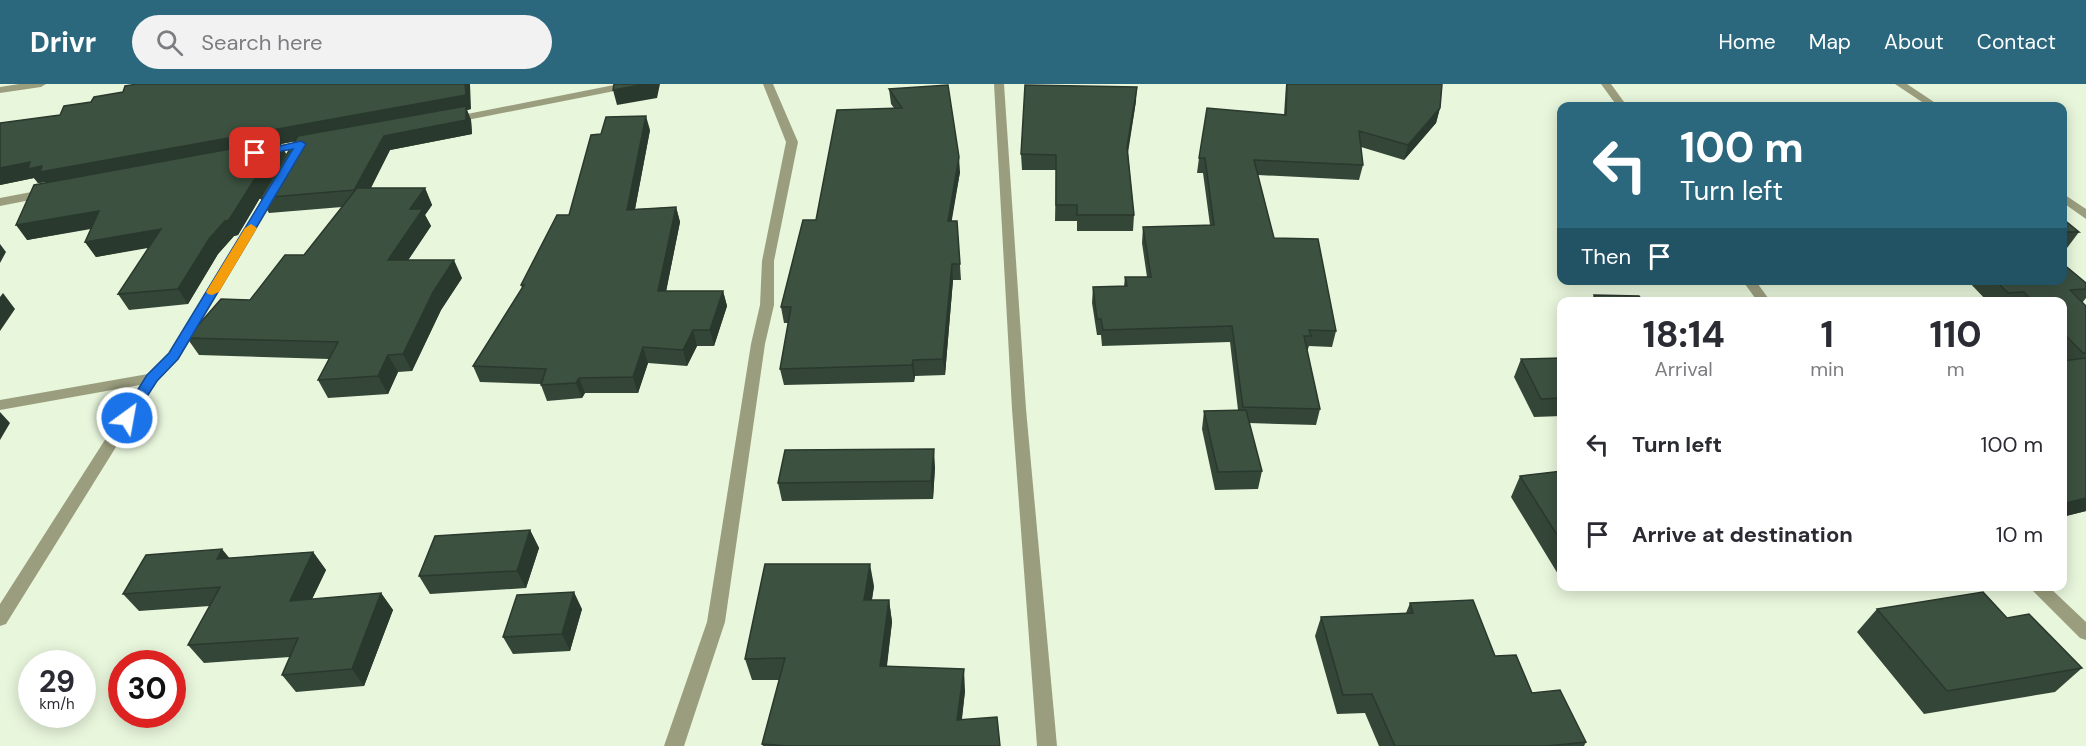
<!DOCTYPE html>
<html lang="en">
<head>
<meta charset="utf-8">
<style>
	body { margin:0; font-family:"DM Sans",sans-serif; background:#f2f2f3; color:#2b2b33; height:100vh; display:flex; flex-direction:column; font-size:22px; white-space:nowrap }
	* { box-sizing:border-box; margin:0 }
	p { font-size:20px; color:#7c7c81 }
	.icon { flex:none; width:33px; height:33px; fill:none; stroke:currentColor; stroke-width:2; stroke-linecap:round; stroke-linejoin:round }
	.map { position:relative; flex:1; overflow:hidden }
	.panel { position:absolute; left:1557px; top:213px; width:510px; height:294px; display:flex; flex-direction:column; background:#fff; border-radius:12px; box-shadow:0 3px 15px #0003 }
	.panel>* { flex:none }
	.guide { position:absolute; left:1557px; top:18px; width:510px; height:183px; border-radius:12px; box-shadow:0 3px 15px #0003; background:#2b687e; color:#fff; overflow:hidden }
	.speed { position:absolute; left:18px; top:566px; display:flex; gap:12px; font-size:30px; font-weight:700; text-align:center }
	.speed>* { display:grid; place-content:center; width:78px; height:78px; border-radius:50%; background:#fff; box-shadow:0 3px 15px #0003; line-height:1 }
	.speed small { font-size:15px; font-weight:400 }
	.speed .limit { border:9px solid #d22; background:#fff; color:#111 }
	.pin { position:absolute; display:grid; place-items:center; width:51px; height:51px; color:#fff; margin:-26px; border-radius:12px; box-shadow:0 3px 9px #0006 }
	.me { position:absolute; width:66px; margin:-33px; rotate:32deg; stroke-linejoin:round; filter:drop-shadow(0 0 4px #0008) }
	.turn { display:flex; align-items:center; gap:21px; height:126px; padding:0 24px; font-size:27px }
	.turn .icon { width:78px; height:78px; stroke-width:2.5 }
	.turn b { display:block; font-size:42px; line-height:51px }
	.then { display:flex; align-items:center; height:57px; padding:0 24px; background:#0003; gap:12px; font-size:22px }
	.eta { display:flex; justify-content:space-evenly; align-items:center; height:102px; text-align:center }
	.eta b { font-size:36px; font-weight:800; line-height:42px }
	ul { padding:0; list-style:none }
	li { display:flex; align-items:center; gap:18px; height:90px; padding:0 24px }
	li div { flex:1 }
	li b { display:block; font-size:22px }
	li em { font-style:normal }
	header { display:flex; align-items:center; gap:36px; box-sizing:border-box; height:84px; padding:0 30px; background:#2b687e; color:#fff }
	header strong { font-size:28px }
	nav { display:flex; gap:33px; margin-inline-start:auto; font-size:21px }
	.search { width:420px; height:54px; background:#f2f2f3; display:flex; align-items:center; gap:15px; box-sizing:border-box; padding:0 21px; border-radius:33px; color:#7c7c81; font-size:22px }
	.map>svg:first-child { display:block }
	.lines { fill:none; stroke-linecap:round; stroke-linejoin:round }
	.minor { fill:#9b9e7e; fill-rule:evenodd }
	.wall { fill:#344637 }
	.shaded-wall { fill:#2a392d }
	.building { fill:#3c5140; stroke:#2a392d; stroke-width:1.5 }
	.route { fill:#1a73e8; stroke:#114b97; stroke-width:1.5 }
	.slow { fill:#f59e0b }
</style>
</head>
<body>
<header>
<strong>Drivr</strong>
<div class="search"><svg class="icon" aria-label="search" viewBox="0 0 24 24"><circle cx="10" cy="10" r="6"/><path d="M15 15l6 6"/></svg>Search here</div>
<nav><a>Home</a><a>Map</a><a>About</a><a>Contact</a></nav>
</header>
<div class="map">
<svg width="2086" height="662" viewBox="0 0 2086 662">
	<rect width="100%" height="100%" fill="#e8f6dc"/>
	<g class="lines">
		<path class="minor" d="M19 0H46L41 3 0 9V3Z
			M619 0H640L635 3 452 39 447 36 452 33Z
			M763 0H773L798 58 774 177V221L765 260 725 538 684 662H664L707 538 751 260 760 221 762 177 786 58Z
			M994 0H1004L1026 325 1057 662H1037L1012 325Z
			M1601 0H1611L1627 22H1617Z
			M1895 0H1907L1940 22H1928Z
			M312 55 318 58 316 60 265 70 259 67 265 64Z
			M275 100 281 104 179 275 157 297 6 540 0 542V520L140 301 0 326V316L148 290 169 269 269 104Z
			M47 105 51 106V112L0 122V114Z
			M2062 109 2086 125V135L2062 118Z
			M1742 196H1755L1771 218H1758Z
			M2028 502H2048L2086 538V556L2080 554Z"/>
	</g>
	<path class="wall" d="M1286 0H1442L1440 24 1436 39 1404 76 1361 63 1363 81 1359 96 1258 91 1274 154 1336 247 1332 263 1309 262 1307 268 1320 325 1316 341 1249 339 1262 387 1258 405 1215 406 1202 345 1204 327 1238 326 1230 258 1102 262 1101 251H1097L1092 219 1093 203 1124 202 1125 193H1147L1142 159 1143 143 1210 141 1203 89H1197L1199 74 1284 31Z
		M889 5 960 88 951 137H957L961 196H953L945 291 915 292 914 298 784 301 780 285 788 239H784L781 223 894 24 891 20Z
		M123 8 471 25 467 26 471 36 472 50 390 66 371 104H425L432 121 425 131 431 142 408 176 462 194 441 226 412 287 398 288 388 310 328 314 318 296 329 275 199 271 187 254 250 216 304 171 342 123 269 129 260 114 295 57 281 60 286 70 238 151 234 152 218 170 188 220 129 226 118 210 149 163 96 173 85 158 91 145 27 156 47 99 46 98 38 99 34 94 0 101V39L60 31 91 18Z
		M1136 17 1128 69 1134 131 1133 147H1077V137H1055L1056 86H1022L1021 70Z
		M650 46 635 125 676 123 680 138 666 207H723L727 222 714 262H697L687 282 648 279 638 309H585L582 314 547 317 541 301V300L480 298 473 282 522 204 521 201 569 131Z
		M2062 134 2079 148 2067 164H2062Z
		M1967 196H2062L2086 199V214L2082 219 2086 222V427L2062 433V218H1988Z
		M1594 211 1643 218H1591Z
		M1562 274V332L1534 333 1514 293 1521 275Z
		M935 383 933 415 782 417 778 399Z
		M1562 387V495H1561L1511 413 1520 392Z
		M530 446 539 464 526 504 430 510 419 492Z
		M313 468 326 486 312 515 381 509 393 526 364 602 296 608 282 591 290 573 204 579 188 561 210 522 139 527 123 510 230 474Z
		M874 502 872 516H889L892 538 887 582 965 607 962 635 1000 662H763L762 660 779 596H752L745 575Z
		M1410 519 1495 572 1532 609 1586 658 1584 662H1379L1365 629 1337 630 1315 552 1321 533 1406 529Z
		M582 525 570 567 513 570 503 553Z
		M1877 525 2007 534 2082 584 2055 608 1924 630 1857 548Z"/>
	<path class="shaded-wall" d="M465 0H470L471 25 467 26 471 36 472 50 390 66 362 121 354 106 384 52 466 26 281 60 286 70 238 151 234 152 218 170 188 220 178 205 209 155 50 103 46 98 38 99 34 94 0 101V84Z
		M646 0H660L657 14 617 21 613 6Z
		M1137 3 1136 17 1126 78 1127 63Z
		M1440 24 1436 39 1404 76 1408 61Z
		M646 32 650 46 632 141 627 126Z
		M959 73 960 88 949 153 948 137Z
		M425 104 432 121 425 131 431 142 397 193 388 176 410 125Z
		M676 123 680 138 663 223 658 207Z
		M99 127 109 141 27 156 16 141Z
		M161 145 171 160 96 173 85 158Z
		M0 160 6 168 0 179Z
		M454 176 462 194 441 226 412 287 403 270 433 208Z
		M952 180 953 196 945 291 943 275Z
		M723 207 727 222 714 262 710 246Z
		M3 209 15 225 0 247V213Z
		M693 246 697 262 687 282 683 266Z
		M643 263 648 279 638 309 633 293Z
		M388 271 398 288 388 310 378 292Z
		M913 276 915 292 914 298 912 281Z
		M579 294 585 309 582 314 576 299Z
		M0 328 10 339 0 356Z
		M934 365 935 383 933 415 931 397Z
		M2086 414V427L2062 433V420Z
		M530 446 539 464 526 504 517 487Z
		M222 465 236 482 217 475Z
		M313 468 326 486 303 534 290 517Z
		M870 480 874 502 868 538 864 516Z
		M574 508 582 525 570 567 562 550Z
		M381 509 393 526 364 602 352 585Z
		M889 516 892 538 884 603 880 582Z
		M964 585 965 607 959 657 957 636Z"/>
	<path class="building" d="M137 0H465L466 11 40 88 42 82 28 85 30 78 0 84V39L60 31 64 22 91 18 94 13 123 8 125 2Z
		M614 0H646L613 6Z
		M1287 0H1442L1440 24 1408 61 1359 47 1363 81 1254 76 1274 154 1318 155 1336 247 1309 246 1311 252H1304L1320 325 1243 323 1232 242 1103 246 1101 235H1097L1093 203 1127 202 1125 193H1151L1143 143 1214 141 1205 74H1199L1207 24 1286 31Z
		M948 1 959 73 948 137H957L960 180H952L943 275 913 276 912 281 780 285 791 223H781L803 136H816L837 26 902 24 889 5Z
		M1025 1 1137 3 1127 63 1134 131H1077V121H1056V71L1021 70Z
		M466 22V36L384 52 354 106 260 114 298 52Z
		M646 32 627 126 676 123 658 207H723L710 246H693L683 266 643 263 633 293 579 294 576 299 541 301 546 285 473 282 524 201H521L557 131H569L591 51 601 50 606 33Z
		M279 56 229 136 225 137 209 155 178 205 118 210 161 145 85 158 99 127 16 141 34 101Z
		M357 104H425L410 125H423L388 176H454L433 208 403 270 388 271 378 292 318 296 338 258 187 254 221 215 250 216 285 171H304Z
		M2062 134 2079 148H2062Z
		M2062 179 2086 199V205L2070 206 2086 222V269H2083L2062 248V218H2033L2024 208 2008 209 1995 196H2062Z
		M1594 211 1639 212 1643 218H1597Z
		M1882 217H1957V218H1882Z
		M1562 274V314L1541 315 1521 275Z
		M2086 274V414L2062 420V277Z
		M1246 326 1262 387 1218 388 1204 327Z
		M934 365 931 397 778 399 785 366Z
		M1562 387V459L1520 392Z
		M530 446 517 487 419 492 435 452Z
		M222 465 217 475 313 468 290 517 381 509 352 585 282 591 298 554 188 561 220 503 123 510 146 471Z
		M765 480H870L864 516H889L880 582 964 585 957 636 997 633 1000 662H788L762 660 785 574 745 575Z
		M574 508 562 550 503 553 517 511Z
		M1983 508 2007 534 2029 530 2082 584 1947 607 1877 525Z
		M1473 516 1495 572 1516 571 1532 609 1560 606 1586 658 1548 662H1395L1372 610 1343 611 1321 533 1413 529 1410 519Z"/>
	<path class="route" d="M301 57 306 60 178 275 157 297 131 337H122V331L147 291 169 269 293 65 255 72 250 69Z"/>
	<path class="slow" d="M251 140 257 144 219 208 212 211 208 210 206 208 245 144Z"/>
</svg>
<div class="speed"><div>29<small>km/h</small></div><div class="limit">30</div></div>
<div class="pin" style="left:255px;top:69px;background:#d93025"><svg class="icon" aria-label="arrive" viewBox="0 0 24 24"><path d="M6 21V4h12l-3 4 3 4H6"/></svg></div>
<svg class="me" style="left:127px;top:334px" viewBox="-20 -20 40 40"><circle r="17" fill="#1a73e8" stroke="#fff" stroke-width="3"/><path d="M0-11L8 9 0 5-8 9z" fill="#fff"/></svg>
<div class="guide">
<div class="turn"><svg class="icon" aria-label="left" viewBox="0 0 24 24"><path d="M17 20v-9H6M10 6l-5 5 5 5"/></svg><div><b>100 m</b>Turn left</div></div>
<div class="then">Then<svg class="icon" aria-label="arrive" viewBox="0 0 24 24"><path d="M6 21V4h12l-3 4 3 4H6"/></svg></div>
</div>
<section class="panel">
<div class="eta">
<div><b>18:14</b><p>Arrival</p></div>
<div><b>1</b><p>min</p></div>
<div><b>110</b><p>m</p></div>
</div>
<ul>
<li><svg class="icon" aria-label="left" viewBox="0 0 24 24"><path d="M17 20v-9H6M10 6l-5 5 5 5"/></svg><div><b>Turn left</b></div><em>100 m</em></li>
<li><svg class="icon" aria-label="arrive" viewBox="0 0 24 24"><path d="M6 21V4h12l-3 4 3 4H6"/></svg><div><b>Arrive at destination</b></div><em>10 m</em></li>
</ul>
</section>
</div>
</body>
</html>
